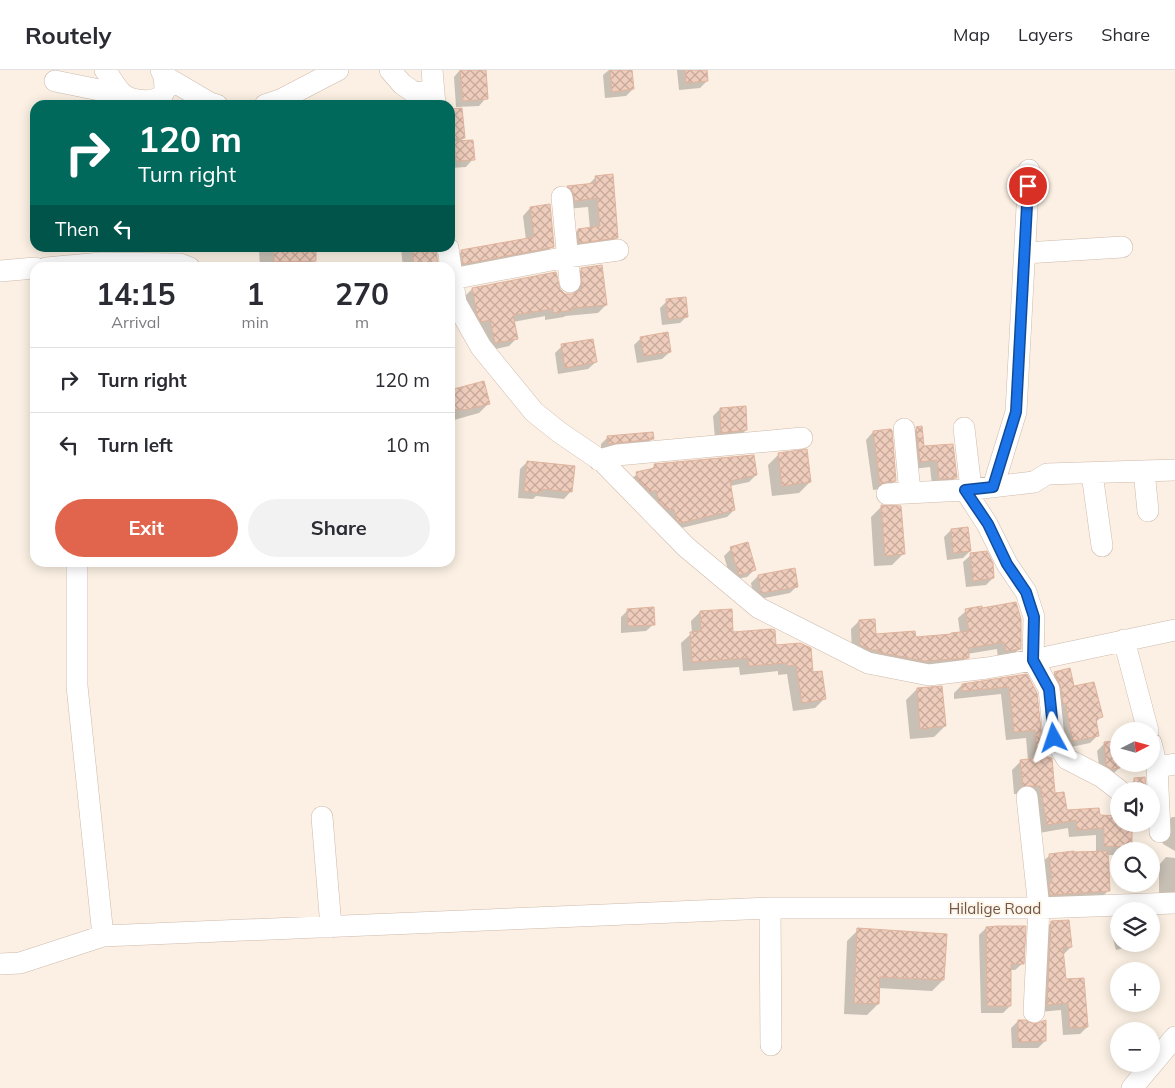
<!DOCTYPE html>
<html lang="en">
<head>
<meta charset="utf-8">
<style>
	body { margin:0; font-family:Mulish,sans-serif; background:#f2f2f3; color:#2b2b33; height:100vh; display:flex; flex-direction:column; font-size:19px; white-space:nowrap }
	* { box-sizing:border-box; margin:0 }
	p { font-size:16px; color:#7c7c81 }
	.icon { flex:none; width:28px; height:28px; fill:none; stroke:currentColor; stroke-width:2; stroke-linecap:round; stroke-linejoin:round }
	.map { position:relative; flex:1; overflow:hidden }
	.side { position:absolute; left:30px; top:192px; width:425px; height:305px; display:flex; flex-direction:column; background:#fff; border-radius:15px; box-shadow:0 2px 12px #0003 }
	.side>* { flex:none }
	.hud { position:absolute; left:30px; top:30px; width:425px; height:152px; border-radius:15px; box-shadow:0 2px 12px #0003; background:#00695c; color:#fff; overflow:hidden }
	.needle { width:32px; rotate:84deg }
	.tools { position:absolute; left:1110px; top:652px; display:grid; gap:10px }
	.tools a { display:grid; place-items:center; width:50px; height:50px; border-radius:50%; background:#fff; box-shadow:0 2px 12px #0003; font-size:25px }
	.pin { position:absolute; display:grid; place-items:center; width:42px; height:42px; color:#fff; margin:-21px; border:2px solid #fff; border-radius:50%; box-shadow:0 1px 5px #0007 }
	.me { position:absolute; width:55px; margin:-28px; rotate:355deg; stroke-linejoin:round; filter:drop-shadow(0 0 4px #0008) }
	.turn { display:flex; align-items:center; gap:18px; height:105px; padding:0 25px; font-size:22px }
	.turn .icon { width:65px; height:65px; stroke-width:2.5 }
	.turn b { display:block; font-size:35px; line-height:42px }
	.then { display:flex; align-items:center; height:48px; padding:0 25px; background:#0003; gap:10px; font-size:19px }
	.eta { display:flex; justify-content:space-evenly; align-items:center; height:85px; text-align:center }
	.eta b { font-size:30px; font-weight:700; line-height:35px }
	.button { display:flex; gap:10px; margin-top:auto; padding:10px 25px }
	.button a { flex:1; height:58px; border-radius:30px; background:#e1654d; color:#fff; font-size:20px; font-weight:700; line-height:58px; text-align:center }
	.button a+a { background:#f2f2f3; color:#2b2b33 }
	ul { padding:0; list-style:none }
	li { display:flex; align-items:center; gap:15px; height:65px; padding:0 25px; border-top:1px solid #e1e1e2 }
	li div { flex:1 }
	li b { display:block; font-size:19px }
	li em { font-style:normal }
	header { display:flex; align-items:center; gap:30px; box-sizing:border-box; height:70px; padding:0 25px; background:#fff; border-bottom:1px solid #e1e1e2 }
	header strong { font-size:24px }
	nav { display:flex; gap:28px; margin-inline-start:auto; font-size:18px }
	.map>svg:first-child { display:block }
	.shadow { fill:#0003 }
	.building { fill:url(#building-cross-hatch); stroke:#e1b39d }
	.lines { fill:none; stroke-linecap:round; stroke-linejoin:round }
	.minor-casing { stroke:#cebaad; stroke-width:22 }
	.minor { stroke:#fff; stroke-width:21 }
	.route-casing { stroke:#114b97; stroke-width:12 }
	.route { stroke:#1a73e8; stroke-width:9 }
	.labels { text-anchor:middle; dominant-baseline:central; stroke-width:4; stroke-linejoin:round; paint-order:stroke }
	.street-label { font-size:15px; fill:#72564a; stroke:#fef5e9 }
</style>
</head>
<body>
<header>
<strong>Routely</strong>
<nav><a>Map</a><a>Layers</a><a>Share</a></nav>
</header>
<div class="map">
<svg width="1175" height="1018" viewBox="0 0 1175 1018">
	<defs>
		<pattern id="building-cross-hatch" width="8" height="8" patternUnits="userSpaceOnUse" patternTransform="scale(1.25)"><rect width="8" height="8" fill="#efcdbc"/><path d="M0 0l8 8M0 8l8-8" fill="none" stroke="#c6a99b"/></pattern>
	</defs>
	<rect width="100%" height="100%" fill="#fbf0e3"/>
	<path class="shadow" d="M460 0H484L486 28 479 36 456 37 454 7Z
		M609 0H631L633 19 626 26 605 28 603 5Z
		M677 0H706L707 11 700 18 679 20Z
		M450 40 464 68 459 72 473 89 466 97 450 98V78L452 75 450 76Z
		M596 107 617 167 608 177 570 181 569 169 578 160 590 159 588 137 566 139 559 125 567 117 588 115Z
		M549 136 553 176 546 183 456 201 454 189 462 181 526 170 523 146 530 138Z
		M259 178H315V190L308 198H260Z
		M401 178H435L437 198H403Z
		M582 199 606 235 598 243 565 246 564 247 545 250V246L513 252 517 268 509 276 487 281 482 257 473 259 464 227 472 219H558L565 225H574V207Z
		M667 231 687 246 680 253 662 255 660 238Z
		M641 268 670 282 662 289 637 293 634 275Z
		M562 276 596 292 588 299 558 304 555 283Z
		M450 288 453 321 489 333 479 343 454 350 450 349Z
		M720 339 746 360 739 367 715 369 713 346Z
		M917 358 923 377 956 407 949 415H932L930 397 913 399 910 365Z
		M873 362 895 411 888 418 873 420 866 370Z
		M608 367 652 369 645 376 601 381V374Z
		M779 384 810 412 799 423 772 426 768 395Z
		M527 392 571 421 564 429 536 426 533 429 518 428 520 399Z
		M655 395 756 405 749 412 730 416 734 440 727 447 673 460 629 411 637 404 650 400Z
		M882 436 903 484 892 495 874 496 871 447Z
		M951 460 970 481 963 488 947 490 944 467Z
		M731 479 754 500 747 507 731 510 724 486Z
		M971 485 993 508 986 515 966 517 963 492Z
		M758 506 797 516 790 523 754 530 751 513Z
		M628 540 654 554 646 561 621 563V547Z
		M966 541 1020 578 1012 586 998 589 997 579 967 584V587L959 595 915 599 852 583 851 559 859 551 875 565 915 569 960 563 958 548Z
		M700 542 732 563 775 576 812 604 824 629 815 638 793 641 787 604 778 605V601L740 605 739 597 683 601 681 573 692 563 691 551Z
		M1055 603 1073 617 1101 647 1095 653 1098 665 1090 673 1066 678 1048 610Z
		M1026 606 1054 725 1066 741 1099 747 1119 754H1131V776L1126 781H1119V785H1107L1109 820 1100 829 1042 833 1040 794 1049 786 1096 782V765L1069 767 1068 758 1039 763 1032 724H1014L1012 700 1021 691 1028 690 1026 668 1006 670 1001 624 954 629V623L962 615Z
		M917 619 945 656 934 667 910 669 906 630Z
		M1105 673 1119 698 1112 705 1100 702 1097 681Z
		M1135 709H1144V721H1128V717Z
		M1172 747H1175V781L1163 774V756Z
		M1166 787 1175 788V828H1159V795Z
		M1117 851H1119V874H1135L1132 876 1116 880 1110 858Z
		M1051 853 1071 877 1063 885 1065 910 1087 957 1080 964 1063 965 1061 940 1040 942 1044 860Z
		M986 858 1023 893 1015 900H1009L1010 936 1003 943H981L979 865Z
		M858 860 943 910 932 921 878 918V934L867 945 844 944 847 871Z
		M1018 951 1045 971 1038 978H1012L1011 958Z"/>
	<path class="building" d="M460 0H486L488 29 463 31Z
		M610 0H632L634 19 612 22Z
		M685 0H707L708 11 686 13Z
		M462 38 465 68 450 69V39Z
		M473 70 475 90 456 91 454 71Z
		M613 104 618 168 579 173 578 159 600 156 597 128 575 131 572 120 567 116 596 113 595 106Z
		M550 134 554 177 463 194 461 180 534 167 530 137Z
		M274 178H316V191L274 192Z
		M412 178H436L438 198H414Z
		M602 195 607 235 573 238V240L553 243V239L513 245 518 269 495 273 490 250 481 252 477 245 472 218 556 202 560 219 565 224H572L578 222 582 217 581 198Z
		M686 227 688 247 668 249 666 229Z
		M668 262 671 282 644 286 640 267Z
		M593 269 597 292 565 298 561 274Z
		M484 311 490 334 464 340 463 339 450 340V320Z
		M746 336 747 360 721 363 720 338Z
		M922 356 924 376 953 374 957 408 939 409 937 390 920 392 916 357Z
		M890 359 892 360 896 411 886 412 880 414 873 361Z
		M653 362 654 369 608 374 607 366Z
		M807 379 811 412 782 416 778 383Z
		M754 385 757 405 730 411 735 440 680 453 676 449 674 439 668 440 659 432 656 420 650 422 638 410 636 402 655 398 654 394Z
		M527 391 575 396 572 422 542 419 541 423 524 421Z
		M881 435 901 436 905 484 885 486Z
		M968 457 971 481 953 483 951 459Z
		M748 472 756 500 739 505 730 477Z
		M987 481 993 493 994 508 973 511 970 483Z
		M795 498 798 517 761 523 758 505Z
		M1016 532 1021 549V579L1006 581 1004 572 969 578V588L924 591 878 582V580H870L860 575 859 550 875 549 876 564 915 561 916 567 951 564V563L969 561 965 539 982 536V538Z
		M654 537 655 555 628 556 627 539Z
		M732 539 733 562 772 559 775 560 776 575 800 573 811 578 813 602 822 601 826 629 802 633 796 595 787 596V593L749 596 748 588 692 592 690 562 701 561 700 541Z
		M1070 598 1074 616 1094 612 1103 647 1096 649 1099 666 1073 671 1065 633 1063 634 1061 617 1054 602Z
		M1027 604 1037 623 1042 669 1047 680V687L1052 688 1055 723 1064 722 1067 740 1099 738 1100 745 1119 746V754H1132V777L1104 776V758L1077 760 1076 750 1047 755 1040 716H1023L1020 690 1037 688 1035 660 1014 662 1009 617 962 621V614Z
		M942 616 946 656 920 659 917 618Z
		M1117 671 1120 698 1112 699 1106 695 1104 672Z
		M1145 707 1146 721H1135L1134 708Z
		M1074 781V782L1108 781 1110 821 1050 825 1049 813H1052L1049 784Z
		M1069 850 1072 877 1063 878 1066 909 1084 908 1088 957 1070 958 1068 933 1047 935 1051 851Z
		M998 856H1026L1024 894H1011V936H987L986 857Z
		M857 858 947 864 944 910 880 907 879 934 854 933Z
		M1018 950H1025L1034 954 1046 950V971L1018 972Z"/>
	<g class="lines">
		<g class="minor-casing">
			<path id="minor" d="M105 0C111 8 117 20 124 25 133 32 160 34 164 22 166 17 164 11 164 6
				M161 0 164 6 210 33 217 35
				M390 0 402 14 415 23 433 20
				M432 0 435 35
				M55 11 124 25
				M265 35 280 30 338 0
				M562 127 570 212
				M448 178 456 233 481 277 534 342 559 362 603 392 686 477 759 538 868 593 929 605 987 598 1033 590 1049 619 1054 668 1067 689 1102 707 1120 721
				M1025 183 1122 177
				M46 198 101 193 180 194 190 198
				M0 201 35 198
				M452 209 567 187 618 180
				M964 358 971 419
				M904 359 910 423
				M599 390 617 385 802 368
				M1144 401 1148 441
				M1096 403 1093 411 1102 476
				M993 417 1016 342 1029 100
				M965 420 987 454 1007 494 1026 522 1034 547 1033 590 1175 560
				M887 424 965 420 1034 412 1047 404 1175 400
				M77 492V616L103 866
				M1124 570 1148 661
				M1151 673 1157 697 1175 694
				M1157 697 1160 762
				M1027 727 1039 838 1034 942
				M322 747 331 857
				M770 838 771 975
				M0 894 20 893 103 866 770 838H1039L1175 833
				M1132 1018 1175 967"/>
		</g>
		<use href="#minor" class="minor"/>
	</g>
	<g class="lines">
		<g class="route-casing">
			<path id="route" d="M1028 116 1016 342 993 417 965 420 988 454 1007 494 1026 522 1034 547 1033 590 1049 619 1054 668"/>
		</g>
		<use href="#route" class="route"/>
	</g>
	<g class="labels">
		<g class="street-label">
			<text x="995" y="838">Hilalige Road</text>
		</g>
	</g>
</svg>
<div class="tools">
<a><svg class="needle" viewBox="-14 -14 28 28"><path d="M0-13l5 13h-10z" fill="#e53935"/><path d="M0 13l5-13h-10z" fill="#7c7c81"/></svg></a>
<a><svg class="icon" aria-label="sound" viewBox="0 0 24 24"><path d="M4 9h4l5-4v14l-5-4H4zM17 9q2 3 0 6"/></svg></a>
<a><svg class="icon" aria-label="search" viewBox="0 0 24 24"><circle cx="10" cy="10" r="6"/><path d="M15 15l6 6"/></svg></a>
<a><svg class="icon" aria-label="layers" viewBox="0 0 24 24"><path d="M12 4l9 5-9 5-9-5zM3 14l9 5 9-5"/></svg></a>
<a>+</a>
<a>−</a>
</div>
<div class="pin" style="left:1028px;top:116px;background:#d93025"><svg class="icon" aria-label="arrive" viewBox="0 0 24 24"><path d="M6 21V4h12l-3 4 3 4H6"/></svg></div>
<svg class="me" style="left:1054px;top:668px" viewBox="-20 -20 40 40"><path d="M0-17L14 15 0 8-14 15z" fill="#1a73e8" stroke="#fff" stroke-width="4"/></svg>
<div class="hud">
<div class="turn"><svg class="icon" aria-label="right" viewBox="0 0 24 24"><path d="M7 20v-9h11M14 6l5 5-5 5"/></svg><div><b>120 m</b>Turn right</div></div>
<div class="then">Then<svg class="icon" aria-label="left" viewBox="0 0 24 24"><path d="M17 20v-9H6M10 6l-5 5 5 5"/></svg></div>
</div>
<section class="side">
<div class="eta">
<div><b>14:15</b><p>Arrival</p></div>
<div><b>1</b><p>min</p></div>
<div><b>270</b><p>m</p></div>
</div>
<ul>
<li><svg class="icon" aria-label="right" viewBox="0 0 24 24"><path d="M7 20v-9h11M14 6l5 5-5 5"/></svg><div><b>Turn right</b></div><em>120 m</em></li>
<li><svg class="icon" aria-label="left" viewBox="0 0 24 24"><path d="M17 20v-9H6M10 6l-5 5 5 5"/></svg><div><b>Turn left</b></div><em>10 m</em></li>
</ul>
<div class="button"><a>Exit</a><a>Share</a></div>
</section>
</div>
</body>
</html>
